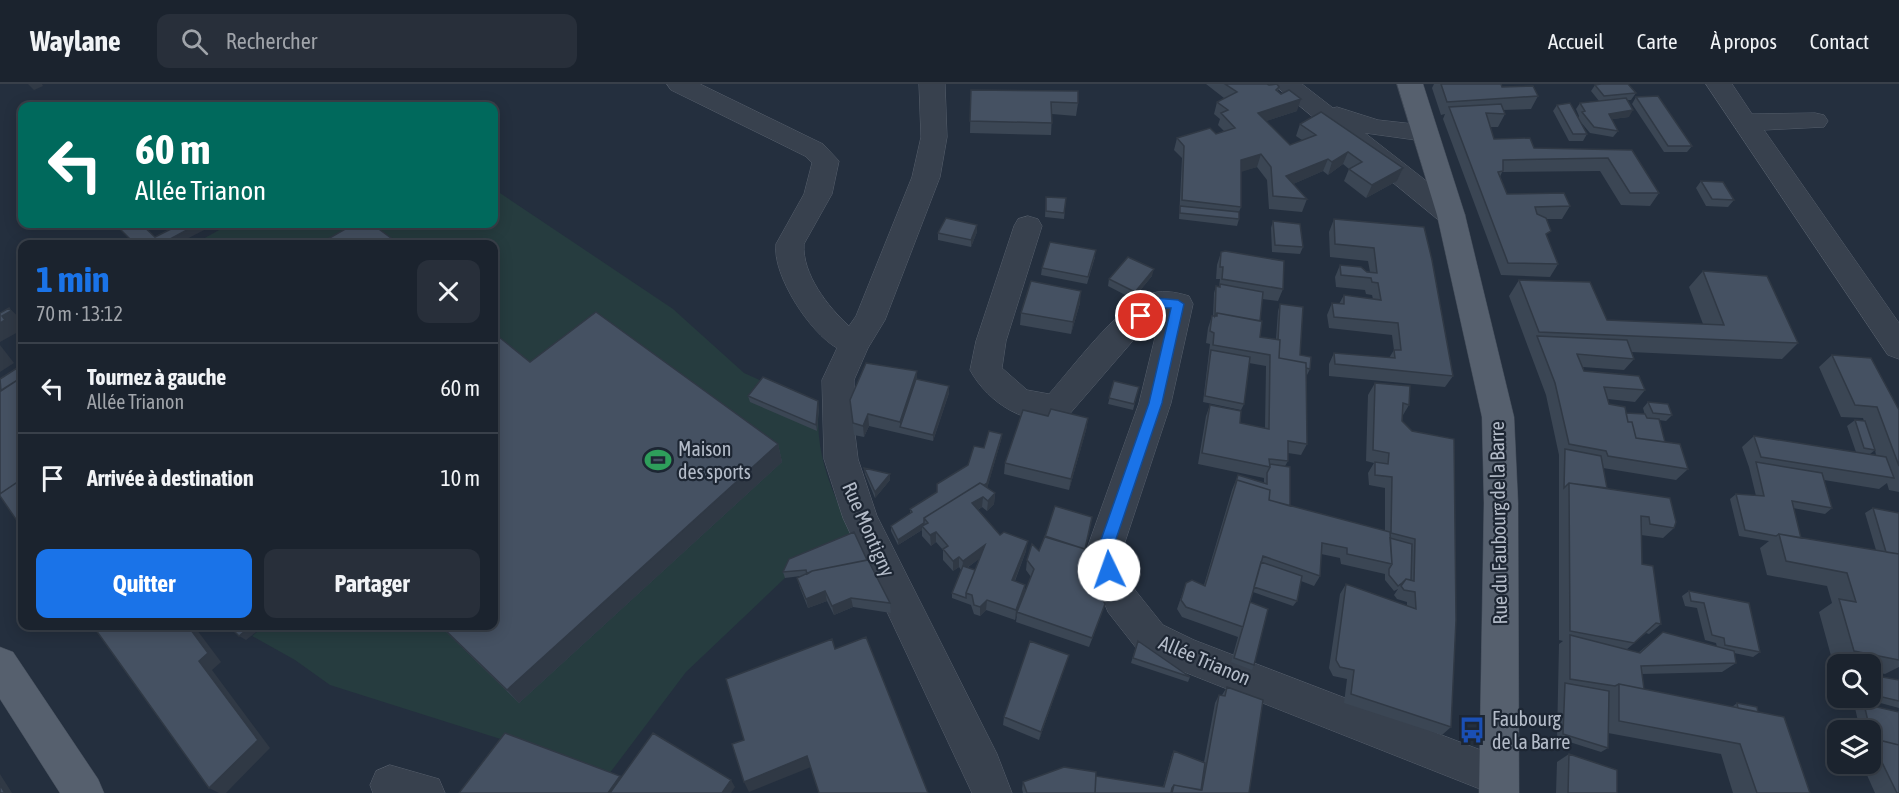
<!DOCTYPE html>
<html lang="fr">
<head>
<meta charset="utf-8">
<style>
	body { margin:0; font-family:"Asap Condensed",sans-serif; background:#282f3a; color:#f1f3f6; height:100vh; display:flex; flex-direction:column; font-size:22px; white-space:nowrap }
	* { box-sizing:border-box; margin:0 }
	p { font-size:20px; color:#a0a4aa }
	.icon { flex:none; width:33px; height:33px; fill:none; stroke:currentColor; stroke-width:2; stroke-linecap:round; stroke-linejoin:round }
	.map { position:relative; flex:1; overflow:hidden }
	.details { position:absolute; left:18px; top:156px; width:480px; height:390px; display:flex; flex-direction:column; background:#1b232e; border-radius:12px; box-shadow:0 3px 15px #0003,0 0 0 2px #39404a }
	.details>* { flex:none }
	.hud { position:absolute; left:18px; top:18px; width:480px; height:126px; border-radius:12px; box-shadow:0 3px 15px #0003,0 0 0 2px #39404a; background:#00695c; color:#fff; overflow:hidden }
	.buttons { position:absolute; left:1827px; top:570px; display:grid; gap:12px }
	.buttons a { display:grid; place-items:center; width:54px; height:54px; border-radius:12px; background:#1b232e; box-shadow:0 3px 15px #0003,0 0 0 2px #39404a; font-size:30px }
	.pin { position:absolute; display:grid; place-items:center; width:51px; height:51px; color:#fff; margin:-26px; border:3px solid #fff; border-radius:50%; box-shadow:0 2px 6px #0007 }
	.me { position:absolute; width:66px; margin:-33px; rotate:357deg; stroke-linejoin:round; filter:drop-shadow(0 0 4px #0008) }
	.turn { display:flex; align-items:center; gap:21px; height:126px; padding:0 18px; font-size:27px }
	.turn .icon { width:78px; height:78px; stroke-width:2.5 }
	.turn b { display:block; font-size:42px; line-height:51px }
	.round { display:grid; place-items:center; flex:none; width:63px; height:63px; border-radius:12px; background:#282f3a }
	.headline { display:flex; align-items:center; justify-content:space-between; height:102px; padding:0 18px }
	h1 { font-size:36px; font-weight:700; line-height:45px; color:#1a73e8 }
	.cta { display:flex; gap:12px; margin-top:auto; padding:12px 18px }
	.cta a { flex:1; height:69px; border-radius:12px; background:#1a73e8; color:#fff; font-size:24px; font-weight:700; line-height:69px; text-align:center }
	.cta a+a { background:#282f3a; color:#f1f3f6 }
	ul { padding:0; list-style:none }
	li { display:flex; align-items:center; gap:18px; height:90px; padding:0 18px; border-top:2px solid #39404a }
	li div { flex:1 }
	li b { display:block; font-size:22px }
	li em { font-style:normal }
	header { display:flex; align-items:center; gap:36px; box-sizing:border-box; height:84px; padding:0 30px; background:#1b232e; border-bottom:2px solid #39404a }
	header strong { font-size:28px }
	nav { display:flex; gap:33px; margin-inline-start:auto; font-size:21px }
	.search { width:420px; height:54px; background:#282f3a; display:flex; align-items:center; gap:15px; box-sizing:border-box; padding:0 21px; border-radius:12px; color:#a0a4aa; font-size:22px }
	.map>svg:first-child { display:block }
	.green { fill:#263c3f }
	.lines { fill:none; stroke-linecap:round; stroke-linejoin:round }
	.minor-casing { stroke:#565f6c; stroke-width:1 }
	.major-casing { stroke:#414a57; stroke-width:1 }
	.minor { fill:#38414e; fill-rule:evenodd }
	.major { fill:#56606e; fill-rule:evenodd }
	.wall { fill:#3b4654; fill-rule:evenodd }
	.shaded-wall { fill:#303945 }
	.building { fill:#455162; stroke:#303945; stroke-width:1.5 }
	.route { fill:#1a73e8; stroke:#114b97; stroke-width:1.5 }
	.labels { text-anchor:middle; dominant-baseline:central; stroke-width:4.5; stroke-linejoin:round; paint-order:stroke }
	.poi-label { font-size:20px; fill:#b4bcc9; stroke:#1d2633; text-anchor:start }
	.street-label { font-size:20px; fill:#b4bcc9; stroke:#1d2633 }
</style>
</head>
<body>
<header>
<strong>Waylane</strong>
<div class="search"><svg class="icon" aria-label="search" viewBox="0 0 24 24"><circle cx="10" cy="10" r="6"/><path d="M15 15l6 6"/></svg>Rechercher</div>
<nav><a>Accueil</a><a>Carte</a><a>À propos</a><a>Contact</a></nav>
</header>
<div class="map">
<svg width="1899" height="709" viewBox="0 0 1899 709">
	<rect width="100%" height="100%" fill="#242f3e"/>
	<path class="green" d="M494 105 673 225 744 289 819 323C814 371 834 412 854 454L790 480 785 494 686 588 606 694 516 660 330 601 295 576 252 552 264 542H494V160H194L230 140H494Z"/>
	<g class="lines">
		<g class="minor-casing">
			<path id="minor" d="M667 0H700L823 60 839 77 832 110 804 160C802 190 828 223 849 242L856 232 912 93 921 53 919 0H945L947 53 940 93 885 236 868 264 854 296V342L858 375 877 432 997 670 1012 709H972L843 434 824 375 822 296 837 264C810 249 772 191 776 160L804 110 812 79 805 72 671 6Z
				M1273 0H1302L1333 24 1337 23 1378 36 1432 42 1436 48 1432 54 1423 57 1365 49 1461 124 1465 131 1461 138 1451 141 1441 138Z
				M1706 0H1732L1752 30 1815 29 1824 31 1828 37 1824 43 1764 46 1899 239V275L1888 271Z
				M1028 132 1038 135 1042 142 1006 257 1002 284 1027 306 1049 310C1072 284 1117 224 1147 211 1160 205 1176 208 1189 212L1193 220 1171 319 1121 470 1135 506 1163 541 1194 556 1512 678 1518 692 1512 706 1490 709 1169 582 1137 565 1108 528 1085 470 1139 319 1160 233 1137 252 1067 333C1029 346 988 319 970 286L976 257 1014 142 1018 135Z
				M390 681 439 695 445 709H373L370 701 376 687Z"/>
		</g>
		<g class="major-casing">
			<path id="major" d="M1397 0H1423L1465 131 1514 333 1518 419 1519 709H1479L1484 419 1482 333 1437 131Z
				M0 563 13 568 98 695 104 709H60L0 615Z"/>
		</g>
		<use href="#minor" class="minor"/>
		<use href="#major" class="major"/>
	</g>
	<path class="wall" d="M1206 0H1273L1272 1 1279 3 1278 7 1297 27 1266 37 1290 61 1302 56 1296 52 1300 40 1403 84 1397 97 1366 114 1344 97 1349 85 1343 80 1328 91 1323 87 1293 100 1307 115 1302 128 1269 125 1267 96 1257 83 1241 87V123L1239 128V135L1237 142 1179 135 1182 74 1174 66 1177 54 1216 50 1224 47 1218 41 1220 35 1214 30 1217 18 1224 14Z
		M1434 0H1501L1502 3 1538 12 1531 25 1503 26 1505 30 1498 43H1490L1494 55 1534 64 1632 66 1659 109 1650 122 1621 121 1600 87 1502 88 1500 93 1507 110 1570 122 1562 135H1546L1547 152 1558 180 1550 193 1501 191 1443 35 1445 30 1441 31 1432 4Z
		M1595 1 1636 9 1631 16H1627L1629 33 1612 35 1618 47 1613 53 1590 49 1580 37 1587 50 1583 57H1569L1553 27 1557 21 1578 34 1579 32 1576 25 1580 19 1599 17 1591 7Z
		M971 6 1078 19 1076 32 1052 30 1051 51 970 49Z
		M1636 13 1692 62 1687 68H1664L1632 20Z
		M1701 97 1734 116 1728 123 1706 122 1696 104Z
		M1046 113 1066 114 1064 135 1045 133Z
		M1334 135 1424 143 1453 292 1445 303 1329 292V280L1334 269 1389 274 1394 266 1392 251 1329 244 1327 231 1332 219 1339 220 1344 211 1373 215 1372 211 1366 210 1365 206 1336 203 1335 193 1340 181 1370 188 1368 177 1330 173 1329 148Z
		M1273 137 1303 163 1300 170 1272 168 1271 144Z
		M977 141V148L971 163 938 156V149Z
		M1221 168 1283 205 1278 217 1262 215 1260 237V253L1276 255 1278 227 1280 220 1300 271 1310 285 1307 291H1306L1307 360 1301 371 1288 369V377L1285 382 1290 422 1385 447V404L1369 401 1368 389 1374 379 1366 377 1368 311 1375 299 1409 321 1403 331 1402 337 1451 643 1442 651 1344 619 1347 595 1333 592 1329 584 1340 510 1346 500 1407 522V518L1397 515 1394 511 1398 505 1394 507 1385 496V490L1341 480 1340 474 1321 470 1320 492 1314 502 1301 497 1297 517 1293 522 1253 508 1250 518 1254 581 1252 586 1231 578 1238 553 1182 533 1177 525 1186 499 1204 501 1232 406 1238 391 1264 399V394L1198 380 1206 332 1210 321 1240 339 1265 344 1266 282 1249 279 1244 320 1241 326 1203 318 1210 260 1206 259 1208 244 1212 232H1213L1214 209 1216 202 1219 203 1220 195H1216L1217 181Z
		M1095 173 1087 200 1041 191 1042 184Z
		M1703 187 1798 259 1782 275 1631 268 1634 275 1624 286 1583 283 1584 287 1645 306 1635 318 1608 315 1609 320 1626 329 1645 331 1643 324 1648 318 1672 331 1666 337 1659 336 1665 358 1688 385 1676 396 1603 384 1607 404 1674 444 1663 454 1641 451 1642 480 1661 540 1649 550 1646 549 1626 566 1638 569 1663 548 1717 563 1716 559 1705 556 1697 524 1685 522 1682 512 1689 507 1749 519 1760 568 1753 573 1734 569 1736 579 1722 588 1642 590 1644 605 1732 623 1737 619 1758 628 1810 709H1733L1721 670 1608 649V664L1601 668 1557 654 1559 560 1563 557 1559 556V371L1546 311 1509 212 1519 196 1607 236 1703 240 1689 203Z
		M1152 192 1133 215 1108 202 1109 195Z
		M1080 219 1071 250 1020 241 1021 229Z
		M1832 271 1899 326V408L1889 406 1887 399 1879 405 1824 396 1832 424 1825 430 1793 424 1801 454 1876 466 1865 429 1873 424 1899 429V583L1885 590 1870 587V580H1840L1833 579 1819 528 1832 519 1827 502 1767 491 1760 464 1769 457 1739 452 1730 415 1736 410 1756 412 1749 383 1742 363 1754 352 1856 368 1847 342 1855 336 1864 337 1863 334 1841 333 1819 283ZM1875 366 1876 371 1870 370Z
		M530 278 778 360 782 378 519 619 440 542H494Z
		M917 287V295L949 309 933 357 869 342 864 353 854 351 850 316Z
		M1114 297 1139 303 1133 326 1108 320Z
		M748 312 819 323 817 347 750 318Z
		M1048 332 1088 334 1086 346 1069 406 1004 390 1005 379Z
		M1002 350 1001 356 987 404 995 409 994 420 987 427 982 423 978 426 1000 451 1026 467 1015 497 1025 501 1024 511 1031 493 1026 486 1027 476 1039 467 1085 466 1090 494 1102 529 1089 563 1016 538 1017 530 1015 536 986 526 980 532 974 530 971 521 952 514V509L961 486 959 483 953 487 943 476V466L936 458 931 462 922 452V446L898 461 891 447V442L910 429V425L937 408 968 381 984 364ZM980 474 975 486 967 484Z
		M864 384 890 390V396L875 414 865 390Z
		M867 476 890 519 891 529 853 523 834 531 827 517 808 524 800 504 797 494 801 492 785 494 783 488Z
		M1136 562 1190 593 1188 598 1131 579Z
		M1066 580 1039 656 1003 641 1004 633Z
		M1877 592 1899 596V624L1873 617 1870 605V595Z
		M1227 603 1249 709H1023L1022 705 1023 698 1096 692 1163 703 1172 671 1174 667 1204 678 1215 619 1219 611H1222Z
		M1864 620 1899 709H1875L1862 680H1870V646H1860L1855 624Z
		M1569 670 1617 709H1556L1557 678Z"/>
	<path class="shaded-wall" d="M28 0H42L43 2 34 6Z
		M1301 15 1297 27 1254 41 1258 29Z
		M1633 26 1629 33 1605 36 1609 30Z
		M1348 68 1343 80 1328 91 1332 78Z
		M1261 70 1257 83 1238 89 1241 76Z
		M1328 75 1323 87 1282 105 1286 92Z
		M1403 84 1397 97 1366 114 1372 101Z
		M198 140H205L208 144 177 160H161Z
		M977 141V148L971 163V156Z
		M1154 185 1152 192 1133 215 1135 208Z
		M1081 207 1080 219 1071 250 1073 238Z
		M9 224 22 236V240L16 244 18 248 0 258V239L2 232Z
		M0 261 14 279 0 288Z
		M917 287V299L900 343V338Z
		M949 302V309L933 357V351Z
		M818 317 819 323 817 347 816 341Z
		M868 330 869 342 864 353 863 342Z
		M1088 334 1086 346 1069 406 1071 395Z
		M1002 350 1001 356 987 405 928 439Z
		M778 360 782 378 519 619 507 606Z
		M890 390V396L875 414V408Z
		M995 409 994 420 987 427 988 417Z
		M983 413 982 423 971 430 972 419Z
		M924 439V444L922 442V446L898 461V456Z
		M936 448V458L931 462 930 451Z
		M1028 457 1026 467 1011 506 1012 496Z
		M985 461V471L962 487 963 477Z
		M959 473V483L953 487V477Z
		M1025 501 1024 511 1015 536 1016 526Z
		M825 507 827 517 808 524 806 515Z
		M851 514 853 523 834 531 832 522Z
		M987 516 986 526 980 532V523Z
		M188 542H194L221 578 212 586 270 664 226 709H219L209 704 199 577Z
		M251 542H264L246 556 239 552Z
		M1069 571 1066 580 1039 656 1041 648Z
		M807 672 811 683 749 708 744 698Z
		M0 690 12 709H5L0 701Z
		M620 692 628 702 623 709H608Z
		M731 696 735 703 731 709H722Z"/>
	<path class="building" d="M1225 0H1267L1269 1 1277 0 1279 3 1276 6 1281 10 1289 6 1301 15 1258 29 1290 61 1316 51 1300 40 1321 28 1403 84 1372 101 1349 85 1362 78 1348 68 1332 78 1328 75 1286 92 1307 115 1273 112 1271 83 1261 70 1241 76V123L1182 116 1184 62 1177 54 1210 44 1216 50 1235 44 1221 29 1228 26 1217 18 1237 8Z
		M1441 0H1501L1502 3 1533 2 1538 12 1447 18Z
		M1601 0H1628L1636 9 1604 12 1595 1Z
		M971 6 1078 7V19L1051 18 1052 39 970 37Z
		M1658 12 1692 62H1668L1636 13Z
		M1626 14 1633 26 1609 30 1618 47 1594 43 1582 28 1585 27 1580 19Z
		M1570 19 1587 50H1573L1557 21Z
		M1501 20 1505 30 1486 29 1494 55 1530 54 1534 64 1632 66 1659 109H1630L1608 74 1503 76V87L1498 88 1507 110 1564 109 1570 122 1535 123 1537 130 1546 134 1551 147 1546 150 1558 180 1508 179 1449 23Z
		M1701 97 1723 98 1734 116 1712 115Z
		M1046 113 1066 114 1064 129 1046 127Z
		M1180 122 1239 128V135L1180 129Z
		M946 134 977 141 971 156 938 149Z
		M1334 135 1424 143 1432 176 1453 292 1335 280 1334 269 1395 274 1394 266H1401L1398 239 1334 233 1332 219 1344 220V211L1381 216 1378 199 1372 198 1371 194 1341 191 1340 181 1361 183 1367 188 1377 189 1374 164 1335 160Z
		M1273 137 1300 140 1303 163 1275 161Z
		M115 140H141L155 153 181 140H198L161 160H162H135Z
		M354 140H372L399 160H319Z
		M1050 158 1096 166 1088 193 1042 184Z
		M1225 167 1284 177 1283 205 1222 195 1223 183H1220L1221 168Z
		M1128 173 1154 185 1135 208 1109 195Z
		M1703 187 1767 192 1798 259 1539 248 1519 196 1590 198 1607 236 1724 241Z
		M1031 197 1081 207 1073 238 1021 229Z
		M1220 200 1263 208 1260 237 1217 229 1215 232 1216 202 1220 203Z
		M1280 220 1303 223 1300 271 1311 273 1310 285 1306 284V279L1279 274 1280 256H1278Z
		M9 224 11 227 2 232 5 236 0 239V229Z
		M596 228 778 360 507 606 441 542H494V249L530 278Z
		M1217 229 1262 237 1260 253 1280 256 1279 274 1306 279 1307 360 1288 357V377L1269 375 1270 383 1202 369 1210 321 1241 327 1240 339 1269 345 1270 271 1213 261 1214 249 1210 247 1212 232H1217Z
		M1537 252 1627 256 1634 275 1577 270 1584 287 1639 292 1645 306 1604 303 1609 320 1625 323 1628 338H1632L1636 354 1680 360 1688 385 1608 372 1606 367 1569 360 1555 299Z
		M1211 266 1250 273 1244 320 1205 312Z
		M1832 271 1871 274 1899 326V382L1877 323 1855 321Z
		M866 279 917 287 900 338 868 330 863 342 853 339 850 316Z
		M17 284 22 289V293L1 307 0 295Z
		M22 293V395L1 409 0 408V307Z
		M763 293 818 317 816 341 748 312Z
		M916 295 949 302 933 351 900 343Z
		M1114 297 1139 303 1134 320 1109 314Z
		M1375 299 1410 302 1409 321 1403 319 1402 337 1412 347 1454 355 1456 536 1451 643 1351 610 1354 586 1340 583 1336 576 1346 500 1416 525 1415 508 1404 506 1401 502 1406 495 1414 497 1415 455 1391 449 1392 393 1375 391V378L1388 380 1389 369 1373 366Z
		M1648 318 1668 320 1672 331 1653 329Z
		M1051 325 1088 334 1071 395 1005 379 1023 326 1048 332Z
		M1626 329 1645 330 1647 334 1659 335 1665 358 1636 354 1632 338H1628Z
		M1855 336 1865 337 1875 366 1864 364Z
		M989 347 1002 350 987 399 984 401 980 399 924 434V439L898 456 891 442 912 428 910 425 937 408V400L968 381 974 362 984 364Z
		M1754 352 1886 373 1894 394 1761 373Z
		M1565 365 1601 372 1607 404 1569 399 1564 404Z
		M1756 378 1822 389 1832 424 1792 417 1801 454 1779 450 1776 452 1745 446 1736 410 1764 412Z
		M1270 380 1290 383V422L1269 416 1270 406 1237 396 1235 401 1238 391 1267 400V389L1270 383Z
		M864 384 890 390 875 408Z
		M22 395V444L0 412V410Z
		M1237 396 1270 406 1269 416 1390 448 1392 480 1347 470V464L1322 459 1320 492 1263 472 1243 543 1186 523 1181 516 1186 499 1192 496 1205 502Z
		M980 399 995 409 988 417 983 413 972 419 1000 451 1004 448 1028 457 1012 496 1025 501 1016 526 987 516 980 523 974 521 972 511 966 509 985 461 963 477 959 473 953 477 943 465 948 462 936 448 930 451 922 442 928 439 924 434Z
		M1569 399 1670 414 1676 438 1674 444 1650 440 1649 433 1641 432 1642 480 1653 482 1661 540 1656 539 1634 559 1570 547Z
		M1055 422 1092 433 1085 465 1045 453Z
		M1873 424 1899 429V470L1886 468Z
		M854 448 867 476 812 487 807 490 806 486 783 488 789 475Z
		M1779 450 1899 470V576L1854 567 1839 515 1856 518 1847 489 1786 477Z
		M1045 452 1085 465 1090 494 1105 520 1092 554 1017 528 1034 485 1027 476 1032 460 1039 467Z
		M1390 454 1412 460 1411 496 1406 495 1402 499 1398 502 1389 491V485L1392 480Z
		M868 476 890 519 851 514 832 522 825 507 806 515 797 494 812 487Z
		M1261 478 1302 492 1297 517 1254 503Z
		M963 482 975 486 966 509V514L952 509Z
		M1689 507 1749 519 1760 568 1725 561 1724 554 1712 551 1704 519 1691 517Z
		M1250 518 1268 525 1254 581 1234 574Z
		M93 542H188L208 569 199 577 258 656 209 704Z
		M229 542H251L239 552Z
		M1663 548 1734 567 1736 579 1641 582 1644 605 1619 600 1615 602 1570 595V551L1640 569Z
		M866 553 928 709H819L807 672 744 698 732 660 744 656 726 595 832 555 835 565Z
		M1030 557 1069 571 1041 648 1004 633Z
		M1138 557 1190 593 1133 574Z
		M1877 592 1899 596V617L1882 613Z
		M1565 599 1609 607 1608 664 1563 650Z
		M1619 600 1784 633 1810 709H1757L1740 660 1619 637Z
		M1227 603 1263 616 1249 709H1172L1174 701 1202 706 1219 611 1225 612Z
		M1737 619 1757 623 1758 628 1738 624Z
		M1864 620 1899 628V661L1871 654 1870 646Z
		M505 649 620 692 608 709H459Z
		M653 649 731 696 722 709H610Z
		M1870 654 1899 661V709H1897Z
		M1174 667 1205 679 1201 706 1174 701 1172 704 1171 709H1095L1096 692 1164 703Z
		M1569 670 1617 686V709H1568Z
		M1064 683 1096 688 1095 709H1027L1023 698Z
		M0 701 5 709H0Z"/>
	<path class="route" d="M1156 214 1178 216 1184 220 1162 319 1111 470 1117 486 1109 492 1104 490 1096 470 1149 319 1171 224H1158L1141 236 1135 232Z"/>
	<defs>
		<g id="stadium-bare" transform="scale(2.07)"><path d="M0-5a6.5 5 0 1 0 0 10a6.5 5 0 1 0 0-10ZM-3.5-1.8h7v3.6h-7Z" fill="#2e9e5b" stroke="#1d2633" stroke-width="2.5" paint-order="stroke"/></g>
		<g id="bus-bare" transform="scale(2.07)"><path d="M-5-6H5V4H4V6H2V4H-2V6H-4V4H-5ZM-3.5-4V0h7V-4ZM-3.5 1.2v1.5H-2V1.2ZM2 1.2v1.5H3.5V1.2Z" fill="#1a4fb4" stroke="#1d2633" stroke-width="2.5" paint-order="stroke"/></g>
	</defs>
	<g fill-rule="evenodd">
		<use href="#stadium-bare" x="658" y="376"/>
		<use href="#bus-bare" x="1472" y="646"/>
	</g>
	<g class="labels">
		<g class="poi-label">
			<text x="678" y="364">Maison<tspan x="678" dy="23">des sports</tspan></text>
			<text x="1492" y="634">Faubourg<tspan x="1492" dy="23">de la Barre</tspan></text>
		</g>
		<g class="street-label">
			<text transform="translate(1498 439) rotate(-91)">Rue du Faubourg de la Barre</text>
			<text transform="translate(869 445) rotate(66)">Rue Montigny</text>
			<text transform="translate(1205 576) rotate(23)">Allée Trianon</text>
		</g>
	</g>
</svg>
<div class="buttons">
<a><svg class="icon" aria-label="search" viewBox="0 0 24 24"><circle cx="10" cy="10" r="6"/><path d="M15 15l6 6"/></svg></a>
<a><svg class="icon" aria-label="layers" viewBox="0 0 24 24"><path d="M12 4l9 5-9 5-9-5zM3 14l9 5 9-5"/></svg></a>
</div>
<div class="pin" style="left:1141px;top:232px;background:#d93025"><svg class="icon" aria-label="arrive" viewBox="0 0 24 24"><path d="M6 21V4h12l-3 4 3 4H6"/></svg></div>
<svg class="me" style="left:1109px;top:486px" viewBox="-20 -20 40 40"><circle r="19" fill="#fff"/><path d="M0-13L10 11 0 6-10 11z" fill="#1a73e8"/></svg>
<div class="hud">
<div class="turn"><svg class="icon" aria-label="left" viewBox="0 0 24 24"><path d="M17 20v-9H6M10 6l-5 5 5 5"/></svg><div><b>60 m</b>Allée Trianon</div></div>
</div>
<section class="details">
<div class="headline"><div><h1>1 min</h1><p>70 m · 13:12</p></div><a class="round"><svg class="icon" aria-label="close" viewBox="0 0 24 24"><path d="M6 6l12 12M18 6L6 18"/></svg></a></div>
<ul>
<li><svg class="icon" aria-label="left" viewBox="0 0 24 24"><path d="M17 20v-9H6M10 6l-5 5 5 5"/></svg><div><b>Tournez à gauche</b><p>Allée Trianon</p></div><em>60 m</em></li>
<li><svg class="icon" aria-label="arrive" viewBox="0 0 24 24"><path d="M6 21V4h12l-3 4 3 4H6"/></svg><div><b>Arrivée à destination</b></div><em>10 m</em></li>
</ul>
<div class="cta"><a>Quitter</a><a>Partager</a></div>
</section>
</div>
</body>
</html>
